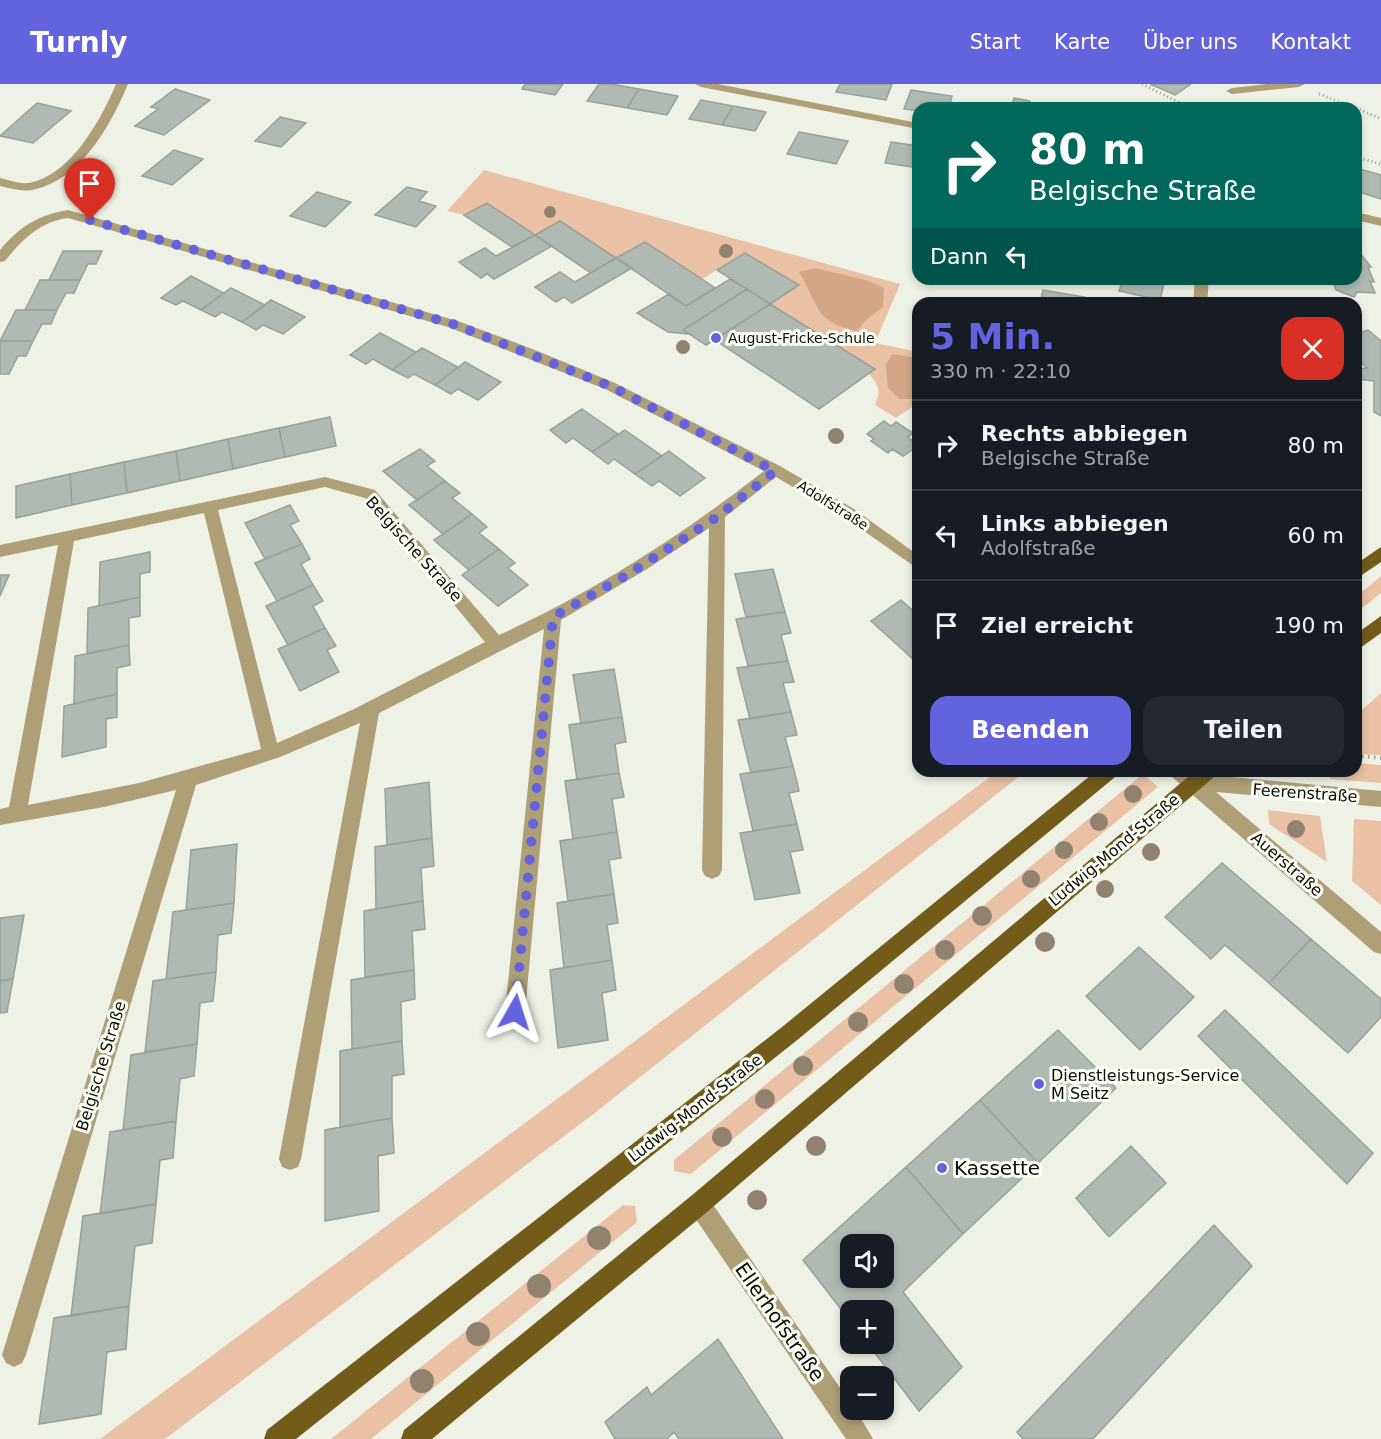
<!DOCTYPE html>
<html lang="de">
<head>
<meta charset="utf-8">
<style>
	body { margin:0; font-family:"DejaVu Sans",sans-serif; background:#242831; color:#f1f3f6; height:100vh; display:flex; flex-direction:column; font-size:22px; white-space:nowrap }
	* { box-sizing:border-box; margin:0 }
	p { font-size:20px; color:#9ea1a6 }
	.icon { flex:none; width:33px; height:33px; fill:none; stroke:currentColor; stroke-width:2; stroke-linecap:round; stroke-linejoin:round }
	.map { position:relative; flex:1; overflow:hidden }
	.drawer { position:absolute; left:912px; top:213px; width:450px; height:480px; display:flex; flex-direction:column; background:#171b24; border-radius:18px; box-shadow:0 3px 9px #0003 }
	.drawer>* { flex:none }
	.banner { position:absolute; left:912px; top:18px; width:450px; height:183px; border-radius:18px; box-shadow:0 3px 9px #0003; background:#00695c; color:#fff; overflow:hidden }
	.tools { position:absolute; left:840px; top:1150px; display:grid; gap:12px }
	.tools a { display:grid; place-items:center; width:54px; height:54px; border-radius:12px; background:#171b24; box-shadow:0 3px 9px #0003; font-size:30px }
	.pin { position:absolute; display:grid; place-items:center; width:51px; height:51px; color:#fff; margin:-62px -26px; border-radius:50% 50% 50% 0; rotate:-45deg; box-shadow:0 0 6px #0007 }
	.pin .icon { rotate:45deg }
	.me { position:absolute; width:66px; margin:-33px; rotate:6deg; stroke-linejoin:round; filter:drop-shadow(0 0 4px #0008) }
	.turn { display:flex; align-items:center; gap:21px; height:126px; padding:0 18px; font-size:27px }
	.turn .icon { width:78px; height:78px; stroke-width:2.5 }
	.turn b { display:block; font-size:42px; line-height:51px }
	.then { display:flex; align-items:center; height:57px; padding:0 18px; background:#0003; gap:12px; font-size:22px }
	.round { display:grid; place-items:center; flex:none; width:63px; height:63px; border-radius:18px; background:#242831 }
	.summary { display:flex; align-items:center; justify-content:space-between; height:102px; padding:0 18px }
	h1 { font-size:36px; font-weight:600; line-height:45px; color:#6364dd }
	.action { display:flex; gap:12px; margin-top:auto; padding:12px 18px }
	.action a { flex:1; height:69px; border-radius:18px; background:#6364dd; color:#fff; font-size:24px; font-weight:600; line-height:69px; text-align:center }
	.action a+a { background:#242831; color:#f1f3f6 }
	ul { padding:0; list-style:none }
	li { display:flex; align-items:center; gap:18px; height:90px; padding:0 18px; border-top:2px solid #363941 }
	li div { flex:1 }
	li b { display:block; font-size:22px }
	li em { font-style:normal }
	header { display:flex; align-items:center; gap:36px; box-sizing:border-box; height:84px; padding:0 30px; background:#6364dd; color:#fff }
	header strong { font-size:28px }
	nav { display:flex; gap:33px; margin-inline-start:auto; font-size:21px }
	.map>svg:first-child { display:block }
	.green { fill:#eac1a4 }
	.forest { fill:#d2a687 }
	.building { fill:#b0bab2; stroke:#97a199; stroke-width:1.5; fill-rule:evenodd }
	.lines { fill:none; stroke-linecap:round; stroke-linejoin:round }
	.path-far1 { stroke:#999c93; stroke-width:3; stroke-dasharray:1 3; stroke-linecap:butt }
	.path { stroke:#999c93; stroke-width:4; stroke-dasharray:1.5 4.5; stroke-linecap:butt }
	.minor { fill:#af9f77; fill-rule:evenodd }
	.major { fill:#735c1a; fill-rule:evenodd }
	.tree { fill:#91826f }
	.route { stroke:#6364dd; stroke-width:10; stroke-dasharray:0 18 }
	.poi-dot { fill:#6364dd; stroke:#fcfff5; stroke-width:2 }
	.labels { text-anchor:middle; dominant-baseline:central; stroke-width:6; stroke-linejoin:round; paint-order:stroke }
	.far-poi-label { font-size:14px; fill:#0b0c08; stroke:#fcfff5; text-anchor:start }
	.far-street-label { font-size:14px; fill:#0b0c08; stroke:#fcfff5 }
	.street-label { font-size:16px; fill:#0b0c08; stroke:#fcfff5 }
	.poi-label { font-size:16px; fill:#0b0c08; stroke:#fcfff5; text-anchor:start }
	.near-poi-label { font-size:20px; fill:#0b0c08; stroke:#fcfff5; text-anchor:start }
	.near-street-label { font-size:20px; fill:#0b0c08; stroke:#fcfff5 }
</style>
</head>
<body>
<header>
<strong>Turnly</strong>
<nav><a>Start</a><a>Karte</a><a>Über uns</a><a>Kontakt</a></nav>
</header>
<div class="map">
<svg width="1381" height="1355" viewBox="0 0 1381 1355">
	<rect width="100%" height="100%" fill="#eef2e6"/>
	<path class="green" d="M484 86 900 200 875 259 918 268V319L896 334 875 321C881 307 879 300 868 289L874 285 770 220 798 201 745 169 702 195 616 174 560 137 535 151 487 119 464 131 447 127Z
		M1381 492V509L1356 529V513Z
		M1381 609V671L1356 670V631Z
		M1356 679 1381 681V699L1331 695 1319 687H1356Z
		M998 687H1026L596 1028 165 1355H100Z
		M1143 690 1158 703 691 1090 674 1087V1076Z
		M1268 726 1320 732 1327 778 1269 740Z
		M1354 735 1381 737V821L1352 797Z
		M623 1121 635 1122 637 1138 371 1355H331Z"/>
	<path class="forest" d="M815 184 866 196 884 204 883 223 866 236 857 247C813 237 820 222 799 188Z
		M892 270 918 274V315H900L888 304 886 281Z"/>
	<path class="building" d="M525 0H563L555 11 522 5Z
		M599 0H611L639 5 627 24 587 17Z
		M840 0H892L886 16 836 8Z
		M1150 0H1191L1175 11Z
		M175 5 210 16 164 51 135 42 158 25 151 23Z
		M639 5 678 12 667 31 627 24Z
		M911 6 952 12 949 24H918V27L904 25Z
		M1014 14 1030 17 1028 24H1011Z
		M701 16 733 22 722 41 689 35Z
		M37 19 71 27 33 59 0 52Z
		M733 22 766 28 755 47 722 41Z
		M280 33 306 39 281 63 255 57Z
		M799 48 848 57 836 80 787 70Z
		M891 58 918 62V84L885 79Z
		M174 66 203 75 172 101 142 92Z
		M1356 84 1381 91V115L1356 107Z
		M407 103 427 108 419 117 436 122 416 143 375 131Z
		M317 108 351 118 325 143 290 132Z
		M487 119 535 151 512 163 464 131Z
		M560 137 616 174 591 189 535 151Z
		M535 151 552 162 494 195 487 190 481 194 459 178 485 164 496 172Z
		M645 158 702 195 715 204 686 222 616 174Z
		M1356 164 1371 183H1368L1374 198 1370 197 1375 209 1357 208 1354 213 1336 206 1332 195H1356Z
		M63 167H102L96 180H88L80 196H49Z
		M745 169 799 201 770 220 717 186Z
		M616 174 632 184 572 219 564 213 556 218 535 203 560 188 575 198Z
		M191 192 224 209 201 226 183 217 176 221 161 214Z
		M730 195 747 205 683 246 689 250 668 248 637 229 669 210 686 222Z
		M1123 195H1165L1160 216 1119 207Z
		M40 196H80L74 209H66L57 226H25Z
		M231 204 265 221 242 238 222 228 215 233 201 226Z
		M747 205 770 220 706 261 683 246Z
		M1043 206 1085 213 1084 219H1040Z
		M271 216 305 233 283 250 263 241 256 246 242 238Z
		M770 220 875 285 819 325 715 256Z
		M16 226H57L51 240H42L33 257H0Z
		M1368 246 1381 257V332L1374 328V297L1356 295V285L1367 284 1356 274V250Z
		M380 249 416 268 392 286 373 275 366 280 350 271Z
		M0 257H33L26 272H18L9 290H0Z
		M422 264 458 283 435 301 414 290 408 294 392 286Z
		M465 278 501 298 478 316 458 305 451 310 435 301Z
		M582 325 618 350 592 368 573 354 566 359 550 346Z
		M330 333 336 362 285 373 279 344Z
		M884 337 891 342 896 338 913 349 908 353 918 362 903 372 892 365 888 369 871 357 874 355 867 350Z
		M279 344 285 373 233 385 228 355Z
		M625 346 662 372 635 390 614 375 608 380 592 368Z
		M228 355 233 385 180 397 176 367Z
		M420 365 435 377 427 382 445 397 417 416 383 387Z
		M176 367 180 397 127 409 124 378Z
		M669 367 705 394 680 412 659 397 652 402 635 390Z
		M124 378 127 409 72 421 70 390Z
		M70 390 72 421 16 434V402Z
		M445 397 460 409 452 414 472 430 443 450 409 421Z
		M290 421 299 437 290 441 302 460 265 475 245 439Z
		M472 430 487 443 479 449 499 465 469 486 434 456Z
		M302 460 310 475 301 480 313 501 277 517 255 479Z
		M499 465 515 479 508 484 528 501 498 522 462 491Z
		M150 468V488L140 490V513L99 522 100 478Z
		M773 485 785 528 746 533 735 490Z
		M0 491H9L0 512Z
		M313 501 323 517 313 522 325 544 288 561 266 522Z
		M140 513V532L129 534V561L87 570 88 524Z
		M901 516 918 531V572L913 575 871 537Z
		M785 528 791 549 781 551 788 577 748 582 736 535Z
		M325 544 336 562 327 566 339 588 300 607 278 565Z
		M129 561 130 581 117 584V610L74 620 75 572Z
		M788 577 794 598 783 599 791 628 750 635 737 584Z
		M614 585 622 633 581 640 573 591Z
		M117 610V633L106 635V663L62 673 64 622Z
		M791 628 797 651 785 653 793 682 751 689 738 636Z
		M622 633 626 658 615 660 619 689 577 696 569 641Z
		M793 682 799 707 789 709 797 740 753 747 740 690Z
		M619 689 624 713 612 715 617 748 573 755 565 697Z
		M429 698 432 754 387 761 385 705Z
		M797 740 803 766 790 768 800 809 755 816 740 749Z
		M617 748 621 774 609 776 614 810 568 817 560 757Z
		M432 754 434 782 421 784 423 817 376 825 375 763Z
		M237 760 234 819 186 826 191 766Z
		M1222 779 1311 855 1269 899 1225 861 1211 875 1165 833Z
		M614 810 618 839 607 841 612 876 564 884 557 819Z
		M423 817 425 845 412 847 414 886 365 893 364 827Z
		M234 819 231 849 218 851 216 888 166 895 173 828Z
		M24 831 13 895 0 897V834Z
		M1311 855 1381 915V933L1348 969 1269 899Z
		M1139 863 1194 913 1140 966 1086 912Z
		M612 876 616 906 602 909 608 956 558 964 550 886Z
		M414 886 415 915 401 918 402 957 352 965 351 896Z
		M216 888 213 917 200 919 197 960 145 968 153 897Z
		M13 895 7 928 0 929V897Z
		M1225 926 1373 1069 1347 1100 1198 952Z
		M1058 946 1116 1004 1038 1079 980 1016Z
		M402 957 404 990 392 992V1034L340 1043V967Z
		M197 960 194 992 180 995 176 1037 123 1046 131 971Z
		M980 1016 1038 1079 963 1150 906 1083Z
		M392 1034 394 1069 378 1072 379 1127 325 1137V1046Z
		M176 1037 173 1074 160 1076 156 1120 100 1130 110 1048Z
		M1131 1062 1166 1099 1109 1153 1076 1114Z
		M906 1083 963 1150 903 1208 962 1283 919 1327 868 1260H884V1227H850V1237L803 1176ZM850 1161H884V1194H850Z
		M156 1120 152 1159 135 1162 129 1222 71 1232 83 1132Z
		M1214 1141 1252 1182 1093 1355H1023L1017 1348Z
		M129 1222 126 1265 107 1268 101 1330 39 1340 54 1234Z
		M718 1255 783 1355H679L674 1348 667 1355H615L605 1338 647 1303 651 1311Z"/>
	<g class="lines">
		<path class="path-far1" d="M1142 0 1190 24
			M1319 10 1355 24
			M1356 24 1381 35
			M1356 73 1381 80"/>
		<path class="path" d="M1356 672 1381 674"/>
		<path class="minor" d="M116 0H128C111 41 80 97 32 106 21 108 10 104 0 102V94C9 96 19 100 28 99 70 93 102 34 116 0Z
			M695 0H718L918 39V45L701 3Z
			M1267 0H1305L1299 3 1232 10 1226 7 1232 4Z
			M68 126 458 237 535 266 615 299 780 382 854 425 918 471V485L844 433 776 393 725 433 722 786 719 792 712 795 705 792 702 786 709 444 647 485 561 536 525 928 522 935 515 938 508 935 505 928 544 545 379 629 301 1075 298 1083 290 1086 282 1083 279 1075 360 639 280 673 196 701 26 1271 22 1279 14 1283 6 1279 2 1271 176 706 104 723 0 741V725L9 723 58 461 0 473V461L325 393 375 406 499 551C594 508 682 451 764 387L605 305 448 243 68 134C39 138 22 156 5 177L0 178V166C19 143 38 131 68 126ZM325 403 365 414 485 558 352 626 277 659 218 426ZM204 429 261 665 139 699 28 721 74 457Z
			M1356 128 1381 134V142L1356 136Z
			M1195 195H1209L1207 219H1193Z
			M1169 687 1381 707V723L1216 708 1381 848V870L1374 868 1172 693Z
			M699 1109 707 1112 850 1318V1326H856L873 1355H846L691 1128 688 1120 691 1112Z"/>
		<path class="major" d="M1381 463V478L1356 495V480Z
			M1381 532V549L1356 567V550Z
			M1096 687H1118L1115 693 796 957 296 1355H264L267 1346 782 943Z
			M1195 687H1217L1214 693 707 1128 432 1355H401L404 1346 691 1112Z"/>
	</g>
	<g class="tree">
		<circle cx="550" cy="128" r="6"/>
		<circle cx="726" cy="167" r="7"/>
		<circle cx="683" cy="263" r="7"/>
		<circle cx="836" cy="352" r="8"/>
		<circle cx="1133" cy="710" r="9"/>
		<circle cx="1099" cy="738" r="9"/>
		<circle cx="1296" cy="745" r="9"/>
		<circle cx="1064" cy="766" r="9"/>
		<circle cx="1151" cy="768" r="9"/>
		<circle cx="1031" cy="795" r="9"/>
		<circle cx="1105" cy="805" r="9"/>
		<circle cx="982" cy="832" r="10"/>
		<circle cx="1045" cy="858" r="10"/>
		<circle cx="945" cy="866" r="10"/>
		<circle cx="904" cy="900" r="10"/>
		<circle cx="858" cy="938" r="10"/>
		<circle cx="803" cy="982" r="10"/>
		<circle cx="765" cy="1015" r="10"/>
		<circle cx="722" cy="1053" r="10"/>
		<circle cx="816" cy="1062" r="10"/>
		<circle cx="757" cy="1116" r="10"/>
		<circle cx="599" cy="1154" r="12"/>
		<circle cx="539" cy="1202" r="12"/>
		<circle cx="478" cy="1250" r="12"/>
		<circle cx="422" cy="1297" r="12"/>
	</g>
	<g class="lines">
		<path class="route" d="M90 136 453 240 610 302 775 387 717 433 627 491 553 533 515 928"/>
	</g>
	<g class="poi-dot">
		<circle cx="716" cy="254" r="6"/>
		<circle cx="1039" cy="1000" r="6"/>
		<circle cx="942" cy="1084" r="6"/>
	</g>
	<g class="labels">
		<g class="far-poi-label">
			<text x="728" y="254">August-Fricke-Schule</text>
		</g>
		<g class="far-street-label">
			<text transform="translate(833 421) rotate(32)">Adolfstraße</text>
		</g>
		<g class="street-label">
			<text transform="translate(414 465) rotate(48)">Belgische Straße</text>
			<text transform="translate(1305 709) rotate(4)">Feerenstraße</text>
			<text transform="translate(1114 766) rotate(-40)">Ludwig-Mond-Straße</text>
			<text transform="translate(1287 780) rotate(41)">Auerstraße</text>
			<text transform="translate(101 982) rotate(-73)">Belgische Straße</text>
			<text transform="translate(695 1024) rotate(-38)">Ludwig-Mond-Straße</text>
		</g>
		<g class="poi-label">
			<text x="1051" y="991">Dienstleistungs-Service<tspan x="1051" dy="18">M Seitz</tspan></text>
		</g>
		<g class="near-poi-label">
			<text x="954" y="1084">Kassette</text>
		</g>
		<g class="near-street-label">
			<text transform="translate(780 1238) rotate(55)">Ellerhofstraße</text>
		</g>
	</g>
</svg>
<div class="tools">
<a><svg class="icon" aria-label="sound" viewBox="0 0 24 24"><path d="M4 9h4l5-4v14l-5-4H4zM17 9q2 3 0 6"/></svg></a>
<a>+</a>
<a>−</a>
</div>
<div class="pin" style="left:90px;top:136px;background:#d93025"><svg class="icon" aria-label="arrive" viewBox="0 0 24 24"><path d="M6 21V4h12l-3 4 3 4H6"/></svg></div>
<svg class="me" style="left:515px;top:928px" viewBox="-20 -20 40 40"><path d="M0-17L14 15 0 8-14 15z" fill="#6364dd" stroke="#fff" stroke-width="4"/></svg>
<div class="banner">
<div class="turn"><svg class="icon" aria-label="right" viewBox="0 0 24 24"><path d="M7 20v-9h11M14 6l5 5-5 5"/></svg><div><b>80 m</b>Belgische Straße</div></div>
<div class="then">Dann<svg class="icon" aria-label="left" viewBox="0 0 24 24"><path d="M17 20v-9H6M10 6l-5 5 5 5"/></svg></div>
</div>
<section class="drawer">
<div class="summary"><div><h1>5 Min.</h1><p>330 m · 22:10</p></div><a class="round" style="background:#d93025;color:#fff"><svg class="icon" aria-label="close" viewBox="0 0 24 24"><path d="M6 6l12 12M18 6L6 18"/></svg></a></div>
<ul>
<li><svg class="icon" aria-label="right" viewBox="0 0 24 24"><path d="M7 20v-9h11M14 6l5 5-5 5"/></svg><div><b>Rechts abbiegen</b><p>Belgische Straße</p></div><em>80 m</em></li>
<li><svg class="icon" aria-label="left" viewBox="0 0 24 24"><path d="M17 20v-9H6M10 6l-5 5 5 5"/></svg><div><b>Links abbiegen</b><p>Adolfstraße</p></div><em>60 m</em></li>
<li><svg class="icon" aria-label="arrive" viewBox="0 0 24 24"><path d="M6 21V4h12l-3 4 3 4H6"/></svg><div><b>Ziel erreicht</b></div><em>190 m</em></li>
</ul>
<div class="action"><a>Beenden</a><a>Teilen</a></div>
</section>
</div>
</body>
</html>
